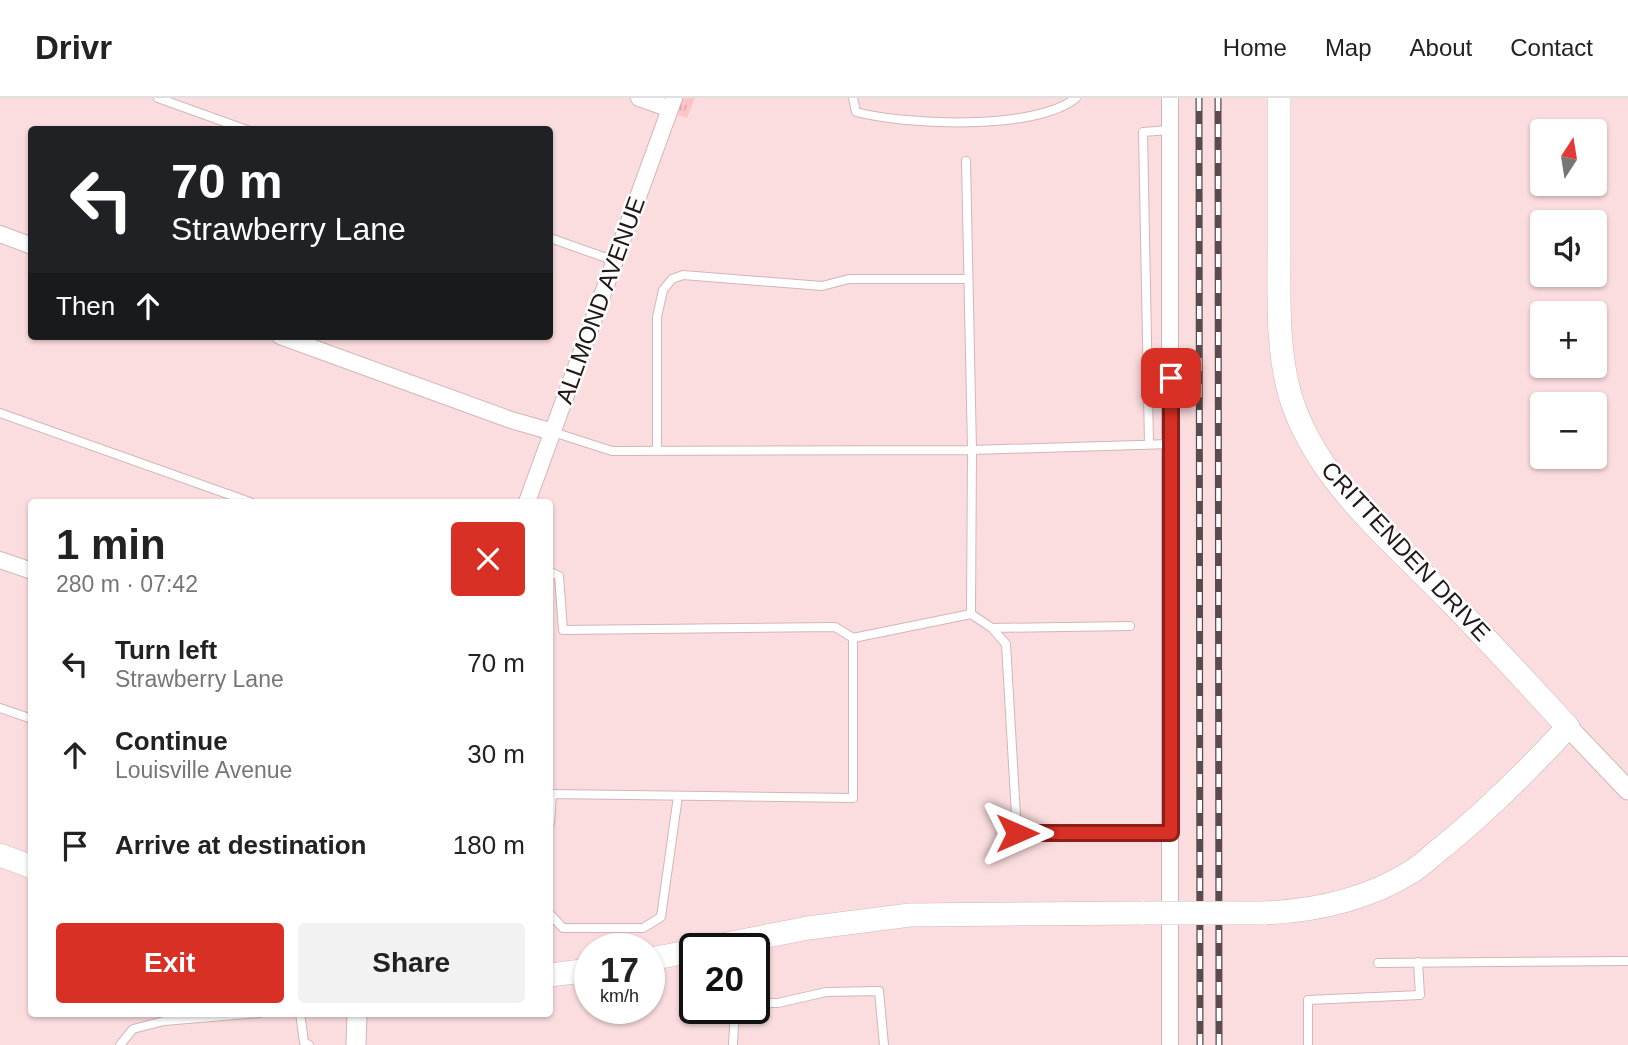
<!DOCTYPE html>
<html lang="en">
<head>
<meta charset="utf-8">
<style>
	body { margin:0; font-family:Arial,sans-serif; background:#f2f2f2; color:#222; height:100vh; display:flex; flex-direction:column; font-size:26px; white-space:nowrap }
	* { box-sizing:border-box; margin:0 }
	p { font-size:23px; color:#767676 }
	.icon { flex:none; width:38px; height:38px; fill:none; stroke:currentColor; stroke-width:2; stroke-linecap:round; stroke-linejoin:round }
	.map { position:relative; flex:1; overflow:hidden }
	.sheet { position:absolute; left:28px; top:401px; width:525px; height:518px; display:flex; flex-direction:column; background:#fff; border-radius:7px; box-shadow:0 2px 5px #0004 }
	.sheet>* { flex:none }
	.hud { position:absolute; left:28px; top:28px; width:525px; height:214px; border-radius:7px; box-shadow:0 2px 5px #0004; background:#202124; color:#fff; overflow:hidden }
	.needle { width:46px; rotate:12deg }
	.fabs { position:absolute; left:1530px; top:21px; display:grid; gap:14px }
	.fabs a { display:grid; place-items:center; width:77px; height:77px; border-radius:7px; background:#fff; box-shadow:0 2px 5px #0004; font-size:35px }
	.speed { position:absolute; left:574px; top:835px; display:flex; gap:14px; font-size:35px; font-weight:700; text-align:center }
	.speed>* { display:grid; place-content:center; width:91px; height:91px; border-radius:50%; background:#fff; box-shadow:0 2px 5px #0004; line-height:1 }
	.speed small { font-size:18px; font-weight:400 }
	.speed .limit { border:4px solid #111; border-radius:10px; background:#fff; color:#111 }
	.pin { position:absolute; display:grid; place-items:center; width:60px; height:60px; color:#fff; margin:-30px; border-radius:14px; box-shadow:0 4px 10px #0006 }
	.me { position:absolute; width:77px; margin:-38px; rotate:90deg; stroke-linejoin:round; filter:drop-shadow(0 0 5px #0008) }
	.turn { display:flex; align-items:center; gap:24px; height:147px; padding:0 28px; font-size:32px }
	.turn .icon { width:91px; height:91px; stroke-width:2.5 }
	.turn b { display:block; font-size:49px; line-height:60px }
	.then { display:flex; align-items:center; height:66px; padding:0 28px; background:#0003; gap:14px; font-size:26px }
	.round { display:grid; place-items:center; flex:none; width:74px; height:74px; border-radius:7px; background:#f2f2f2 }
	.overview { display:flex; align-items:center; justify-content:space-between; height:119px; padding:0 28px }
	h1 { font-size:42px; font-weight:700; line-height:52px }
	.button { display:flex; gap:14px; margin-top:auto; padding:14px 28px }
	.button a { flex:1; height:80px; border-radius:7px; background:#d93025; color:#fff; font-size:28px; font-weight:700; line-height:80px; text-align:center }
	.button a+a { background:#f2f2f2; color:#222 }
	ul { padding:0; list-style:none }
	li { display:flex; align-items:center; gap:21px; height:91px; padding:0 28px }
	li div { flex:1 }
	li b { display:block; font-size:26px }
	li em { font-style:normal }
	header { display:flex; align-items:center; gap:42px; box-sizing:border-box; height:98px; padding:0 35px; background:#fff; border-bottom:2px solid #e0e0e0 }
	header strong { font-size:33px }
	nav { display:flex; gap:38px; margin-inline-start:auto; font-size:24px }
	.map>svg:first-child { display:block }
	.grass { fill:url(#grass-tufts) }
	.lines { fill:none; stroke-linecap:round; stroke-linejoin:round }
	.service-casing { stroke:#d2b6b8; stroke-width:10 }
	.minor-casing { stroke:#d2b6b8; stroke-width:18 }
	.tertiary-casing { stroke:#d2b6b8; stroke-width:21 }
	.secondary-casing { stroke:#d2b6b8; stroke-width:24 }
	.service { stroke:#fff; stroke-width:8 }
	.minor { stroke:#fff; stroke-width:16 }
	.tertiary { stroke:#fff; stroke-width:19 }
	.secondary { stroke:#fff; stroke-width:23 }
	.rail-casing { stroke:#5a4b4c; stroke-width:7 }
	.rail { stroke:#fff; stroke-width:4.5; stroke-dasharray:13; stroke-linecap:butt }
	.secondary-bridge-casing { stroke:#d2b6b8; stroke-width:24; stroke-linecap:butt }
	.secondary-bridge { stroke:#fff; stroke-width:23 }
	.route-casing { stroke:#8d1f18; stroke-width:18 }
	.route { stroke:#d93025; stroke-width:12 }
	.labels { text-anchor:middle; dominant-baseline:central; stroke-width:5; stroke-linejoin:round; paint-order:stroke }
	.street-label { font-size:24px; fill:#221819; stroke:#fff }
</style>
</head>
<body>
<header>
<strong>Drivr</strong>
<nav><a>Home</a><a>Map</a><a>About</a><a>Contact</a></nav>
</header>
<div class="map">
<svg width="1628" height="947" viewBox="0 0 1628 947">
	<defs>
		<pattern id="grass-tufts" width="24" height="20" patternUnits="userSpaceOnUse" patternTransform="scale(1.75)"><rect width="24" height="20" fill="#fec5c9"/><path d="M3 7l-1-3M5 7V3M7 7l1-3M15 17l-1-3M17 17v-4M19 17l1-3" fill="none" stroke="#d9a8ac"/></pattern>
	</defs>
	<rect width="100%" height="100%" fill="#fbdddf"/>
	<path class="grass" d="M682 0H695L687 20 677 17Z"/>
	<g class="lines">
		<g class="service-casing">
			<path id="service" d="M158 0 247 32
				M853 0 856 14C906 27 1034 33 1076 0
				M966 63 972 352 1171 346
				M550 140 615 163
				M0 315 250 404
				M553 334 612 353 972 352 971 516 853 540
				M1149 346 1143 34 1170 32
				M657 353V219L663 192 672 181 683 177 822 188 849 181H968
				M550 474 559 478 563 532 835 529 853 540V700L550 696
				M971 516 992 530 1006 546 1017 735H1171
				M992 530 1130 528
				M0 610 32 621
				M550 725 552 696
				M550 816 563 830H643L661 819 678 698
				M1378 865 1628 863
				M754 905H778L826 894 879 893 884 947
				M300 915 304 944 309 947
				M120 947 133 931 164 923 260 915
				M733 947 735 910
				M1308 947V902L1420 897 1418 864"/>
		</g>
		<g class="minor-casing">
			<path id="minor" d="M639 0 670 11
				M1170 0V947
				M0 136 32 148
				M280 238 511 322 553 334
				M527 404 674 0
				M0 462 32 473"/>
		</g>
		<g class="tertiary-casing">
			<path id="tertiary" d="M1568 629 1628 692
				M356 947 357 915"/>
		</g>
		<g class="secondary-casing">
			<path id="secondary" d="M0 757 32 769
				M1263 815C1315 813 1366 802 1411 774 1423 767 1433 756 1444 748 1488 712 1529 671 1568 629 1528 586 1489 543 1448 501 1389 440 1315 381 1290 297 1277 251 1279 201 1279 154 1279 103 1279 51 1279 0
				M706 850 808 830 910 817 1144 815
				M649 861 695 853
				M550 877 590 872"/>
		</g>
		<use href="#service" class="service"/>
		<use href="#minor" class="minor"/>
		<use href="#tertiary" class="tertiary"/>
		<use href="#secondary" class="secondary"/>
		<g class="rail-casing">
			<path id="rail" d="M1199 0 1200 947
				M1218 0 1219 947"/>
		</g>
		<use href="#rail" class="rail"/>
		<g class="secondary-bridge-casing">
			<path id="secondary-bridge" d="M1144 815H1263"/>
		</g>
		<use href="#secondary-bridge" class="secondary-bridge"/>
	</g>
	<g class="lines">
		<g class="route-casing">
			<path id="route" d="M1017 735H1171V280"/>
		</g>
		<use href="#route" class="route"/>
	</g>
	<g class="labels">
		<g class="street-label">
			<text transform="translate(600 202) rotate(-70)">ALLMOND AVENUE</text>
			<text transform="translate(1406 453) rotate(47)">CRITTENDEN DRIVE</text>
		</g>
	</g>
</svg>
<div class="fabs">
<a><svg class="needle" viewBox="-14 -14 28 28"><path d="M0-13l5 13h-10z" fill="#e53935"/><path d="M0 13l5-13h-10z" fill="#767676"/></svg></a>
<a><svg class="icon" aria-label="sound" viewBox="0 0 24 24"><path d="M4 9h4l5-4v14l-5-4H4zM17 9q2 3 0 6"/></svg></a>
<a>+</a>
<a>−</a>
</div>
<div class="speed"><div>17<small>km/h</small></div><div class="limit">20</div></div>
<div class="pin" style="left:1171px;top:280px;background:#d93025"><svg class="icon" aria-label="arrive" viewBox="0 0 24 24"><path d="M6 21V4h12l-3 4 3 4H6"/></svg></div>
<svg class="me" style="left:1017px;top:735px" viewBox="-20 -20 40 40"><path d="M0-17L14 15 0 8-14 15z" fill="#d93025" stroke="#fff" stroke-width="4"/></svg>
<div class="hud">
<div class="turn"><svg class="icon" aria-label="left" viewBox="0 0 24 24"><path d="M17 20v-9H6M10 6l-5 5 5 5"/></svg><div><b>70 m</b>Strawberry Lane</div></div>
<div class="then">Then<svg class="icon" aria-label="ahead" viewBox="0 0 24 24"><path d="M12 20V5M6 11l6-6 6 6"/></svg></div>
</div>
<section class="sheet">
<div class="overview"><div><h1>1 min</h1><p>280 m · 07:42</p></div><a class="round" style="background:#d93025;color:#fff"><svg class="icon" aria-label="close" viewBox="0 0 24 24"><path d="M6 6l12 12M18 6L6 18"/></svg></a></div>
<ul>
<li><svg class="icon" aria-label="left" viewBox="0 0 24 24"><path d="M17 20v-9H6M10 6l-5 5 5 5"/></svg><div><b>Turn left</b><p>Strawberry Lane</p></div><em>70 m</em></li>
<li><svg class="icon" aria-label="ahead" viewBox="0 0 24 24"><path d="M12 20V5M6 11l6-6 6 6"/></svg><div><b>Continue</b><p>Louisville Avenue</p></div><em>30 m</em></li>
<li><svg class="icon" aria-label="arrive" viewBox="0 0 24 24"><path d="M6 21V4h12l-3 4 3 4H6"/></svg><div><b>Arrive at destination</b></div><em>180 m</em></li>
</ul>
<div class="button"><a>Exit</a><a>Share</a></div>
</section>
</div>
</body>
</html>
